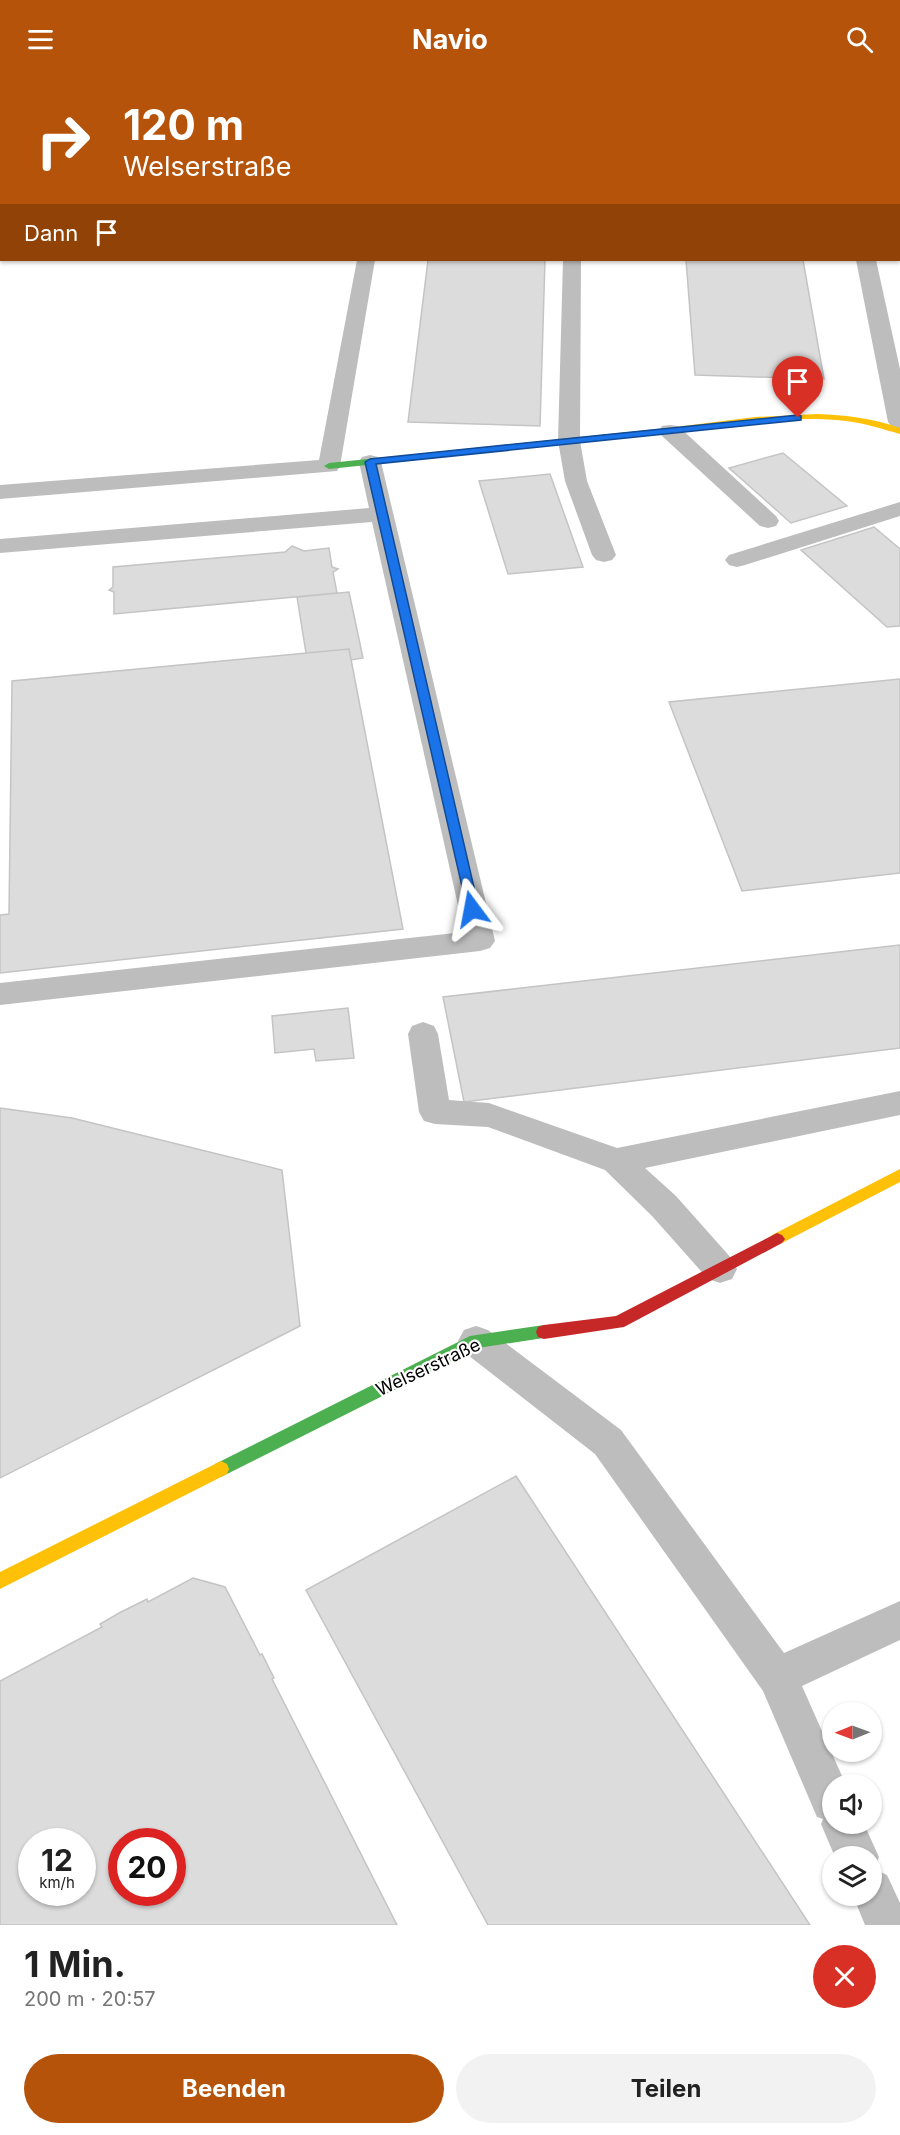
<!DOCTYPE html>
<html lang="de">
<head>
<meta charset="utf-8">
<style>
	body { margin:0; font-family:Inter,sans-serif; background:#f2f2f2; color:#222; height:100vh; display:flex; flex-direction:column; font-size:22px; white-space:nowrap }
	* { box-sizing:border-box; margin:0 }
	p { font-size:20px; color:#767676 }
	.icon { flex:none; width:33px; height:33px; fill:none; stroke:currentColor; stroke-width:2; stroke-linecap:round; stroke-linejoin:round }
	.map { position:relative; height:1847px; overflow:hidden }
	.side { display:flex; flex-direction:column; background:#fff; flex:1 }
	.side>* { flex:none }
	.banner { position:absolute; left:0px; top:0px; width:900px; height:183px; box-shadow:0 2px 4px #0004; background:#b45309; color:#fff; overflow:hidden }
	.needle { width:39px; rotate:269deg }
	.tools { position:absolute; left:822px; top:1624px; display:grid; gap:12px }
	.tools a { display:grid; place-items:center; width:60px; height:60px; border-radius:50%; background:#fff; box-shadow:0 2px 4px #0004; font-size:30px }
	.speed { position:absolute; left:18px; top:1750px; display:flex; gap:12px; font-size:30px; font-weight:700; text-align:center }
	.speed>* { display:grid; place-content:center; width:78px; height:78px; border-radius:50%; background:#fff; box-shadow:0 2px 4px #0004; line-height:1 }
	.speed small { font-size:15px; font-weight:400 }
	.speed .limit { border:9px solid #d22; background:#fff; color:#111 }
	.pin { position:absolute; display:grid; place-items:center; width:51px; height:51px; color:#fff; margin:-62px -26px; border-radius:50% 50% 50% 0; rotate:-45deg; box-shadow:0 0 6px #0007 }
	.pin .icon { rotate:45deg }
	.me { position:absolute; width:66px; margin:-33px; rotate:347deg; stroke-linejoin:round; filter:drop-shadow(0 0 4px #0008) }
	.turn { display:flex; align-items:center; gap:21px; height:126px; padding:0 24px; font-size:27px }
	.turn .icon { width:78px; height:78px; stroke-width:2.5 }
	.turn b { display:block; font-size:42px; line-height:51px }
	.then { display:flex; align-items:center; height:57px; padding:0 24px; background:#0003; gap:12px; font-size:22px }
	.round { display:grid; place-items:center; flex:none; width:63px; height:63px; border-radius:32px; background:#f2f2f2 }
	.overview { display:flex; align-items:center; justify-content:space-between; height:102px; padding:0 24px }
	h1 { font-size:36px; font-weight:700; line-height:45px }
	.primary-button { display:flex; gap:12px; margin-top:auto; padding:12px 24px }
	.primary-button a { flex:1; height:69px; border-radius:36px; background:#b45309; color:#fff; font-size:24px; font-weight:700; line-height:69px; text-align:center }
	.primary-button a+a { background:#f2f2f2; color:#222 }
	header { display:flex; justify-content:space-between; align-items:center; height:78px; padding:0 24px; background:#b45309; color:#fff; font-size:27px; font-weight:700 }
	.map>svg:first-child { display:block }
	.green { fill:#e8e8e8 }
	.building { fill:#dcdcdc; stroke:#c4c4c4; stroke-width:1.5; fill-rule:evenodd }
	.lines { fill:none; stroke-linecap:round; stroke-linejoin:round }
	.lane { fill:#bdbdbd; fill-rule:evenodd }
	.street { fill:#bdbdbd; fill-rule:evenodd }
	.fast { fill:#4caf50; fill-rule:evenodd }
	.slow { fill:#ffc107; fill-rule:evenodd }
	.jam { fill:#c62828; fill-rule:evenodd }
	.route { fill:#1a73e8; stroke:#114b97; stroke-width:1.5 }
	.labels { text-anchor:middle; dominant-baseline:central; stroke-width:4.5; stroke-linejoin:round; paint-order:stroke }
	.street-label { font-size:18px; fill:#000; stroke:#fff }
</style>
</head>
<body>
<header><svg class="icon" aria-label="menu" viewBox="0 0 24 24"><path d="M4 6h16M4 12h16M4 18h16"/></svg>Navio<svg class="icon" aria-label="search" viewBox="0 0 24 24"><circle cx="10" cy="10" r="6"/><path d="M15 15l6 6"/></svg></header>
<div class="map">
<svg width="900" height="1847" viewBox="0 0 900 1847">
	<rect width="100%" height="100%" fill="#fff"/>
	<path class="green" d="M385 0H631L374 1Z"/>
	<path class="building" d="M428 182H545L540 348 408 344Z
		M686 182H803L824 301 695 297Z
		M783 375 847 428 791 445 729 390Z
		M550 396 583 489 508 496 479 403Z
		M874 449 900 471V548L887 549 801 472Z
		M292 468 304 473 329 470 332 489 338 491 333 494 337 515 114 536V514L109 512 113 509V489L285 474Z
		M349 514 363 580 351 582 349 571 306 575 297 519Z
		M349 571 403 851 0 895V837L9 836 12 603Z
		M900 601V795L742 813 669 624Z
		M900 867V970L464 1024 443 919Z
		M348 930 354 980 316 983 314 971 275 975 272 938Z
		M0 1030 72 1040 282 1092 300 1248 0 1400Z
		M516 1398 810 1847H488L306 1512Z
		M193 1500 225 1509 260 1577 262 1576 274 1600 272 1601 397 1847H0V1603L102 1549 100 1546 121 1534 147 1521 148 1524ZM32 1764H82V1815H32ZM122 1764H172V1815H122Z"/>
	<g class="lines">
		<path class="lane" d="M898 139H900V149H898Z
			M357 182H375L340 388 337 393 0 421V407L319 382Z
			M563 182H581L580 363 587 403 616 477 612 482 604 484 596 482 592 477 565 403 558 363Z
			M670 347 678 348 776 438 779 443 776 448 768 450 760 448 662 358 659 353 662 348Z
			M370 377 378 379 381 384 495 863 490 870 480 873 0 927V905L464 854 372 444 0 475V461L369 430 359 384 362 379Z
			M900 424V438L745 487 737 489 729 487 725 482 729 477Z
			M423 944 434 948 438 956 449 1022 489 1025 617 1070 900 1013V1037L645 1090 676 1118 732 1181 737 1191 732 1201 720 1205 708 1201 652 1138 605 1092 488 1049 435 1046 424 1043 419 1034 408 956 412 948Z
			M476 1248 488 1252 621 1352 784 1575 900 1523V1562L802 1608 846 1707H832V1746H864L879 1779 874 1791 887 1797 900 1825V1847H865L853 1818H872V1779H835L821 1746 823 1741 817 1739 763 1613 595 1376 464 1274 458 1263 464 1252Z"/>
		<path class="street" d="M856 182H876L900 291V351L892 349 888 344Z"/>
		<path class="fast" d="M285 0H303L302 2Z
			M667 350 672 353 670 355 329 391 324 388 329 385Z
			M544 1247 550 1249 552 1254 550 1259 478 1270 227 1396 221 1399 215 1396 213 1391 215 1386 470 1258Z"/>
		<path class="slow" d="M0 9H2V13H0Z
			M0 33H2V37H0Z
			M817 336C846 337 872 340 900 350V356C882 351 865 345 846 343 787 336 726 349 667 356L662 353 667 350 755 339Z
			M900 1091V1104L782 1165 777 1167 772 1165 769 1161 772 1157Z
			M221 1383 227 1386 229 1391 227 1396 0 1511V1494Z"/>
		<path class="jam" d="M82 0H102L101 2Z
			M659 0H672L657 2Z
			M777 1155 782 1157 785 1161 782 1165 624 1249 544 1261 538 1259 536 1254 538 1249 544 1247 616 1238Z"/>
	</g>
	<path class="route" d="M798 337 801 338V342L376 386 479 831 472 836 468 835 365 384 370 381Z"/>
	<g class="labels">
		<g class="street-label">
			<text transform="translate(428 1289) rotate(-25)">Welserstraße</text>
		</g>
	</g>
</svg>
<div class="tools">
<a><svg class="needle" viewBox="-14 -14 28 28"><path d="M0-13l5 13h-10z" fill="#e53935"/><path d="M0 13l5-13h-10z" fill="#767676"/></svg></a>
<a><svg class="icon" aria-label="sound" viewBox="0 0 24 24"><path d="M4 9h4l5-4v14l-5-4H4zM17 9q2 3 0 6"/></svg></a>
<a><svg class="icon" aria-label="layers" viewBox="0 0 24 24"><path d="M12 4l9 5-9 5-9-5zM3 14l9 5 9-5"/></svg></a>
</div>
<div class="speed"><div>12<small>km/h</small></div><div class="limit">20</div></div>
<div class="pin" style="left:798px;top:340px;background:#d93025"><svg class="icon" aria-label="arrive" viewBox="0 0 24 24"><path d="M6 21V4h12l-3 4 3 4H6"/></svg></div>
<svg class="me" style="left:472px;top:831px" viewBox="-20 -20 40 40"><path d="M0-17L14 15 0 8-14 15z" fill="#1a73e8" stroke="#fff" stroke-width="4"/></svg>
<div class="banner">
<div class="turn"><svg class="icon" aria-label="right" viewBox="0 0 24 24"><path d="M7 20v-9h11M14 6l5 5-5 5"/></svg><div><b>120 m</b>Welserstraße</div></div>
<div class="then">Dann<svg class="icon" aria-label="arrive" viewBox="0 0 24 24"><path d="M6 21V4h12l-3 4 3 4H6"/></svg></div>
</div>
</div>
<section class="side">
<div class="overview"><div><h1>1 Min.</h1><p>200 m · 20:57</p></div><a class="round" style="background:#d93025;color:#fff"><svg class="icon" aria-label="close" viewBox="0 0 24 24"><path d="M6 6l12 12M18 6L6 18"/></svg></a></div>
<div class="primary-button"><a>Beenden</a><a>Teilen</a></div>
</section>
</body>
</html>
